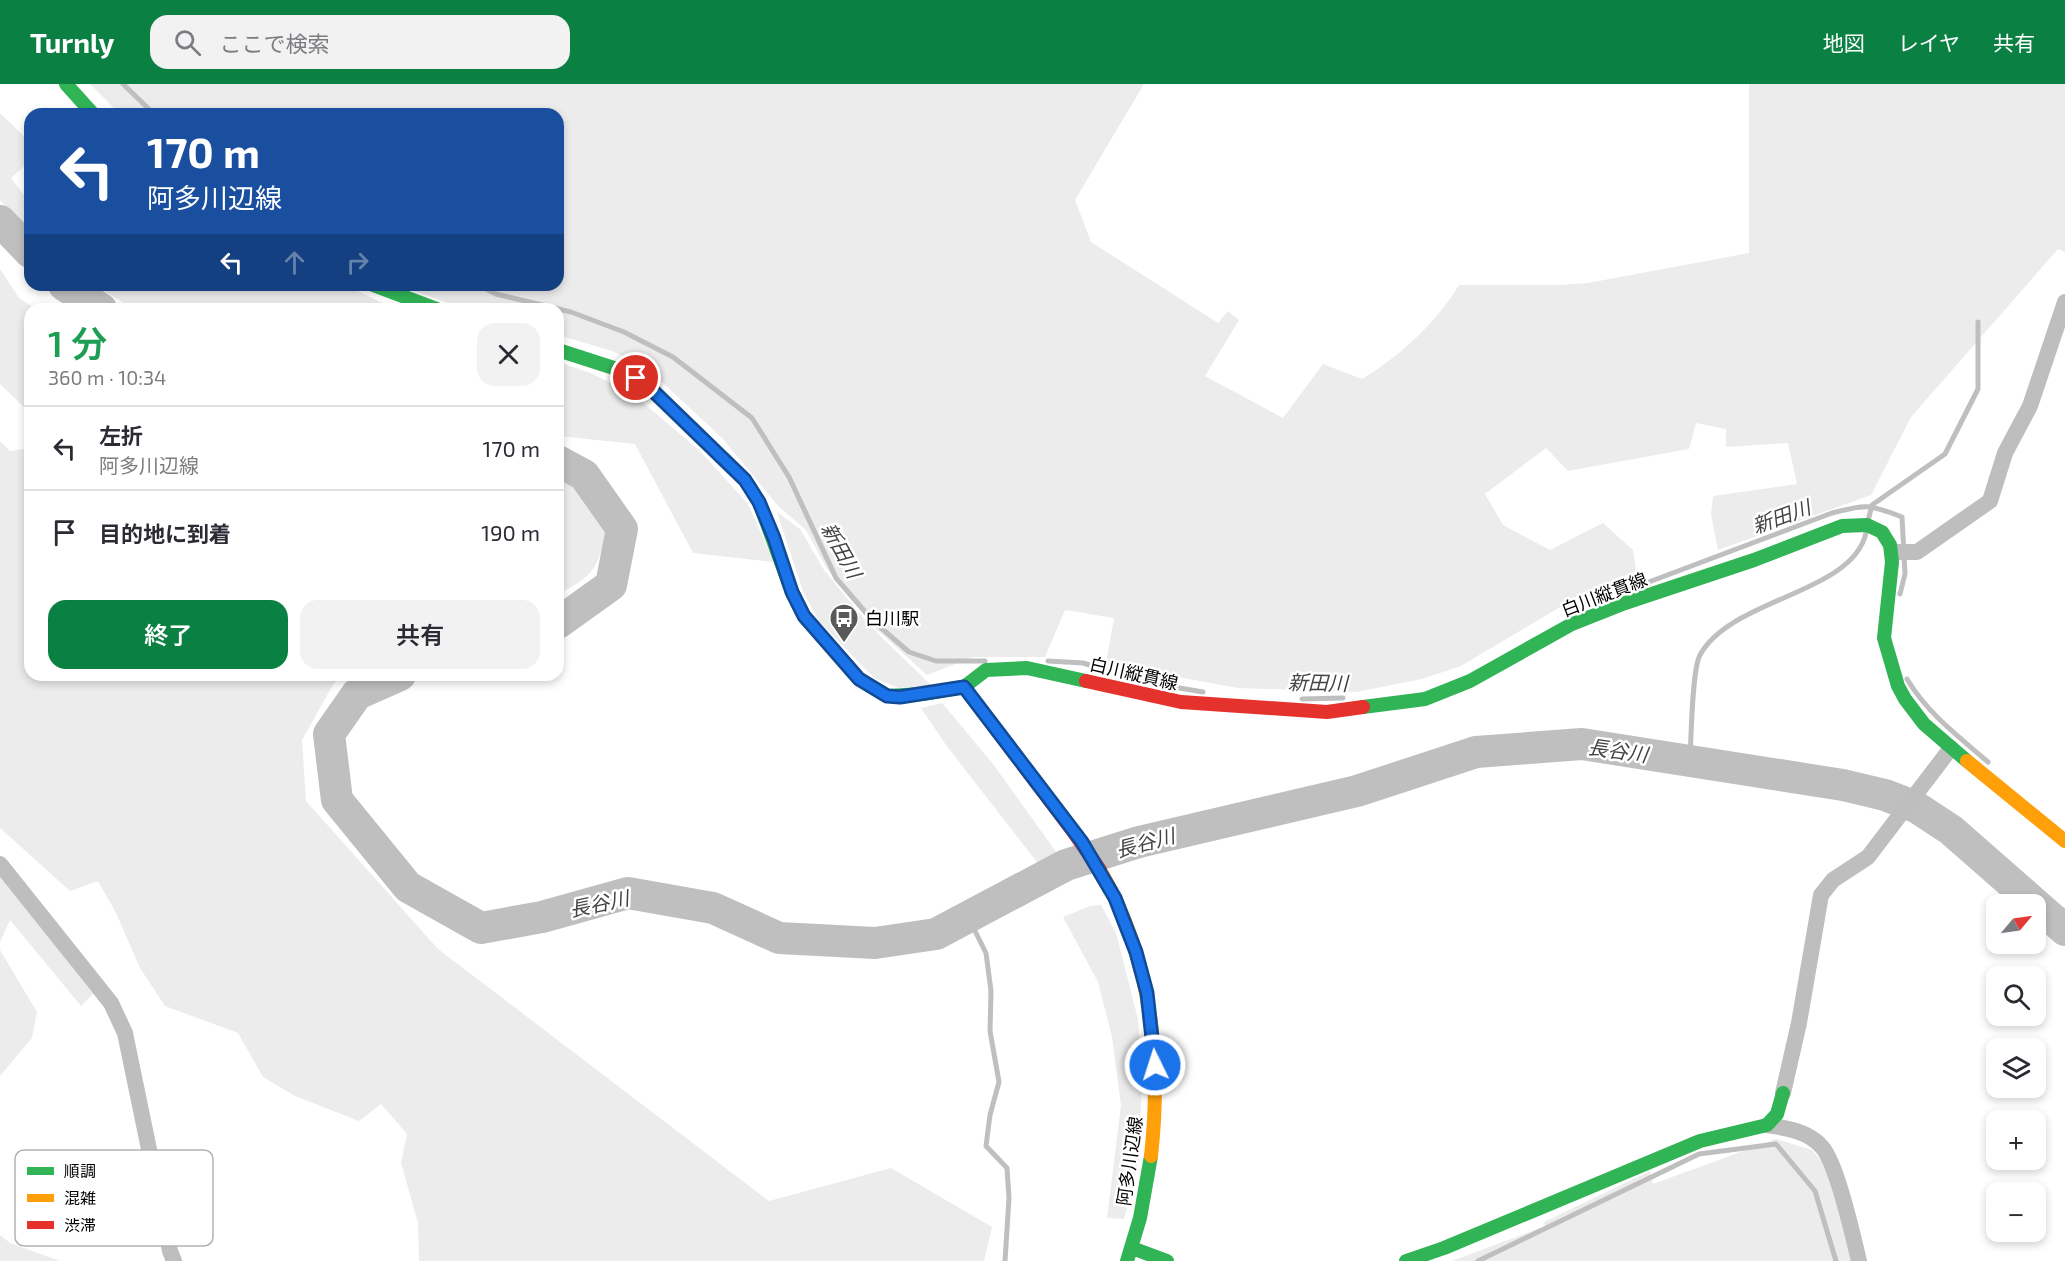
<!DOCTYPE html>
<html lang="ja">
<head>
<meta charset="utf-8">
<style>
	body { margin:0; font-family:"Exo 2","Noto Sans JP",sans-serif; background:#f2f2f3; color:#2b2b33; height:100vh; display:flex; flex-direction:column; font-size:22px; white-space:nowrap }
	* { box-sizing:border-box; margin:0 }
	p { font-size:20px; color:#7c7c81 }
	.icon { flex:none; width:33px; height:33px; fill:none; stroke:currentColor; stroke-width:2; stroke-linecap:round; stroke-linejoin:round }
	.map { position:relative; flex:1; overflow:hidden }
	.panel { position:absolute; left:24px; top:219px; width:540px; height:378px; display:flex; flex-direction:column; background:#fff; border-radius:18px; box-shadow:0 3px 9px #0003 }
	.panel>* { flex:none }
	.top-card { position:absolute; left:24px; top:24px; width:540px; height:183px; border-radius:18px; box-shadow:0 3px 9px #0003; background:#1a4fa0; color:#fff; overflow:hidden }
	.needle { width:39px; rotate:61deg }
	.fabs { position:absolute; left:1986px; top:810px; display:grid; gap:12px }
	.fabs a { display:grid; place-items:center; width:60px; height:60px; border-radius:12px; background:#fff; box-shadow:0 3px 9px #0003; font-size:30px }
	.pin { position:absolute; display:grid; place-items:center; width:51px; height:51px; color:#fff; margin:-26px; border:3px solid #fff; border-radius:50%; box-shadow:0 2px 6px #0007 }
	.me { position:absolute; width:66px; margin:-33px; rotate:356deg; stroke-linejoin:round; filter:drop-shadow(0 0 4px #0008) }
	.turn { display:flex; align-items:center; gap:21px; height:126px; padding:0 24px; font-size:27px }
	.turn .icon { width:78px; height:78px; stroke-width:2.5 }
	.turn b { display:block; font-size:42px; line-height:51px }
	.lanes { display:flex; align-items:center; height:57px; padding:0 24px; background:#0003; justify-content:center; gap:30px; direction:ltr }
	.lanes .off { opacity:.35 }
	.round { display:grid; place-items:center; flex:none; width:63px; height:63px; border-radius:18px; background:#f2f2f3 }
	.summary { display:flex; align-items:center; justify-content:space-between; height:102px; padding:0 24px }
	h1 { font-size:36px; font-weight:600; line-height:45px; color:#1e9e55 }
	.primary-button { display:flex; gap:12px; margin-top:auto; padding:12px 24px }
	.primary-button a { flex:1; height:69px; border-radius:18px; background:#0b8043; color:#fff; font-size:24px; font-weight:600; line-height:69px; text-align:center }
	.primary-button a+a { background:#f2f2f3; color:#2b2b33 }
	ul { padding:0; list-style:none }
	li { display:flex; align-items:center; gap:18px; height:84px; padding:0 24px; border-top:2px solid #e1e1e2 }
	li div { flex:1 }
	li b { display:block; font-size:22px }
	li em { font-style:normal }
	header { display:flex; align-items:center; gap:36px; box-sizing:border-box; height:84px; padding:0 30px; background:#0b8043; color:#fff }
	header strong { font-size:28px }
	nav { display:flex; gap:33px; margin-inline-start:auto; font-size:21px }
	.search { width:420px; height:54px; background:#f2f2f3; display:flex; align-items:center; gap:15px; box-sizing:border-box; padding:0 21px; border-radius:18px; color:#7c7c81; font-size:22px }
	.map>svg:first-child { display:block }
	.green { fill:#ececec }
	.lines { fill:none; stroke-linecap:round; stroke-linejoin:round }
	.stream { stroke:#bfbfbf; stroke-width:5 }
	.river { stroke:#bfbfbf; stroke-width:32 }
	.street { stroke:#bebebe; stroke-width:16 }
	.fast { stroke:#30b455; stroke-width:14 }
	.slow { stroke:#ff9f0a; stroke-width:14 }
	.jam { stroke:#e5322d; stroke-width:14 }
	.route-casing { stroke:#114b97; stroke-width:15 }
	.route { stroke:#1a73e8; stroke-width:10 }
	.labels { text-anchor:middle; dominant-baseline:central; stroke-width:5; stroke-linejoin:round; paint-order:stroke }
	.street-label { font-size:18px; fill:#000; stroke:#fff }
	.poi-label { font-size:18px; fill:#000; stroke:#fff; text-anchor:start }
	.water-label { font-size:20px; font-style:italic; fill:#444; stroke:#fff }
	.key { fill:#fff; stroke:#b2b2b2; stroke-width:1.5 }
	.key-label { font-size:16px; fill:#000 }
</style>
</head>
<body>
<header>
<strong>Turnly</strong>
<div class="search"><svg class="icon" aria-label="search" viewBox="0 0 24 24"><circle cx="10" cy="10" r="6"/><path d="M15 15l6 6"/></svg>ここで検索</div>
<nav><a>地図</a><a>レイヤ</a><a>共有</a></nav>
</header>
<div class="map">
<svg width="2065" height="1177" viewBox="0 0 2065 1177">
	<rect width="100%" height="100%" fill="#fff"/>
	<path class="green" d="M90 0H1144L1075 116 1091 158 1218 239 1228 227 1239 236 1205 292 1283 334 1323 280 1362 295C1400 272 1436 239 1459 201H1560L1588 199 1749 169V0H2065V168L2058 165 1911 333 1871 411 1718 466 1711 431 1713 412 1797 400 1788 359 1726 363V345L1696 339 1689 365 1568 387 1546 364 1485 410 1503 441 1550 466 1603 439 1633 466 1636 487 1582 510 1461 582 1422 595 1356 608 1238 604 1106 580 1114 534 1065 526 1045 573H973L927 591 874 543 827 485 806 446 778 422 723 355 645 282 612 267 558 251V225H465L397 201H558V30H120Z
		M0 29 30 58V77L11 94 30 119V147L0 116Z
		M0 185 19 214 36 225H30V329L0 300Z
		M95 201H345L395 225H133Z
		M558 278 591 289 634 311 699 366 748 420 774 478 693 469 635 360 558 352Z
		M0 357 10 367 30 364V591H344L334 599 302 656 306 717 438 865 769 1117 891 1084 992 1143 984 1177H419L418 1139 401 1079 407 1050 381 1020 359 1037 295 1012 263 993 238 949 165 922 140 884 116 829 98 797 70 807 0 744Z
		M558 394C581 405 596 424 609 445 596 483 596 492 558 510Z
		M777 428 800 445 824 486 870 542 931 601 899 604 874 594 819 537 804 510Z
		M942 619 993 680 1059 772 1040 782 946 661 921 624Z
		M0 791 93 910 81 922 10 836 0 858Z
		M1101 821 1116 849 1138 935 1142 995 1139 1076 1124 1135 1107 1134 1121 1021 1112 953 1098 898 1063 833 1090 822Z
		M0 866 37 928 32 954 0 992Z
		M1776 1055 1812 1066 1826 1083 1860 1177H1452L1545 1142 1544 1138 1650 1087 1653 1100Z
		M0 1151 10 1159 60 1177H0Z"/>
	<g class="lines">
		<path class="stream" d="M123 0 154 30
			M478 201 496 210 571 228 624 248 673 273 752 334 789 393 836 494 873 537 909 568 936 577H985
			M1868 437 1872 421 1945 370 1978 305V238
			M1625 507 1832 429C1866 420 1869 420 1902 433L1905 490 1900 510
			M1048 577 1083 579 1150 599 1203 608
			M1907 595C1927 629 1959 653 1988 678
			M1302 615 1343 614
			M1690 677C1691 657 1692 585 1700 571 1731 514 1852 510 1866 449
			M968 833 986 869 991 907 990 947 999 998 990 1031 986 1062 1007 1084 1009 1114 1005 1177
			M1478 1177 1699 1070 1776 1060 1815 1107 1836 1177"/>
		<path class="river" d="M0 137 30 168
			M64 201 101 225
			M558 377 584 391 622 445 611 501 558 539
			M400 591 357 610 329 650 337 716 408 803 481 844 542 833 628 809 713 824 779 854 875 859 936 850 1066 781 1139 758 1357 707 1476 668 1582 660 1843 701 1885 711 1916 723 1951 746 2065 846"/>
		<path class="street" d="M1893 468H1917L1990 417 2005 369 2030 322 2065 218
			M0 780 111 919 125 949 170 1167 174 1177
			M1783 1009 1799 939 1821 811 1833 796 1868 773 1951 664
			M1767 1041C1786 1044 1808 1047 1822 1063 1837 1080 1853 1152 1859 1177"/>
		<path class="fast" d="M66 0 93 30
			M373 201 437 225
			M558 266 623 287 648 302 745 396 759 418 792 508 804 532 859 595 887 612 922 610 964 603 986 586 1027 584 1086 597
			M1363 623 1425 615 1470 597 1572 540 1625 519 1754 476 1842 442 1867 441 1882 448 1890 461 1892 478 1884 554 1898 602 1905 615 1924 640 1967 677
			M1132 1164 1167 1177
			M1127 1177 1140 1134 1151 1072
			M1406 1177 1444 1164 1700 1057 1767 1041 1777 1030 1783 1009"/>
		<path class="slow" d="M1967 677 2065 757
			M1100 786C1151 873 1162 973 1151 1072"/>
		<path class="jam" d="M1086 597 1181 618 1327 628 1363 623
			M964 603 1072 746 1100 786"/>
	</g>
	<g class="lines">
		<g class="route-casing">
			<path id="route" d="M636 294 648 302 745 396 759 418 774 454 792 508 804 532 859 595 887 612 900 613 964 603 1082 758 1115 814 1136 868 1147 909 1155 981"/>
		</g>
		<use href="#route" class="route"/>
	</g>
	<defs>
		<g id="bus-pin" transform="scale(1.5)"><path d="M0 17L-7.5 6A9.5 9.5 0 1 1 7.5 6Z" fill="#595959" stroke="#fff"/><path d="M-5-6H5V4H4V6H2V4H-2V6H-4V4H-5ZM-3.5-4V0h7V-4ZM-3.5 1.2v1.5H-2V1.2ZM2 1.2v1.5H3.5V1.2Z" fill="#fff"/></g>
	</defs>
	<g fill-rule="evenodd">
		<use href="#bus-pin" x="844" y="534"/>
	</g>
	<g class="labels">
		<g class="street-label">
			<text transform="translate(1604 510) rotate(-21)">白川縦貫線</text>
			<text transform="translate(1134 589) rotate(13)">白川縦貫線</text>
			<text transform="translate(1129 1077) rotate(-82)">阿多川辺線</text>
		</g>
		<g class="poi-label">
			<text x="865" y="534">白川駅</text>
		</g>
		<g class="water-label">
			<text transform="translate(1781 432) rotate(-20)">新田川</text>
			<text transform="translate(842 466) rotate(61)">新田川</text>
			<text transform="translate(1318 598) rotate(1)">新田川</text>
			<text transform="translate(1618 666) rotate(8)">長谷川</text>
			<text transform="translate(1145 758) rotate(-15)">長谷川</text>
			<text transform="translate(599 819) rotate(-12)">長谷川</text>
		</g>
	</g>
	<rect x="15" y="1066" width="198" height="96" rx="9" class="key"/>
	<rect x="27" y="1083" width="27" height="8" fill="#30b455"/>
	<rect x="27" y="1110" width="27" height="8" fill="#ff9f0a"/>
	<rect x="27" y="1137" width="27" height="8" fill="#e5322d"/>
	<g class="key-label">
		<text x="64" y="1093">順調</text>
		<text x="64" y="1120">混雑</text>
		<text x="64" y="1147">渋滞</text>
	</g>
</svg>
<div class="fabs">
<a><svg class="needle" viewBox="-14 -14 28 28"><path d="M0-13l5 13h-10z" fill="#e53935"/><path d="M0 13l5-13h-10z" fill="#7c7c81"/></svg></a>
<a><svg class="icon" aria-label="search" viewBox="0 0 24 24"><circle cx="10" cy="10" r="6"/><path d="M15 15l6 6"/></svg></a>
<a><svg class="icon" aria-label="layers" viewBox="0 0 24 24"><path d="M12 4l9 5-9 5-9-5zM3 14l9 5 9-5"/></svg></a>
<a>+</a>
<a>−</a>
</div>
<div class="pin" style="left:636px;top:294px;background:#d93025"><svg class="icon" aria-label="arrive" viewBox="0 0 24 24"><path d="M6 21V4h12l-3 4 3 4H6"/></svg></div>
<svg class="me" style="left:1155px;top:981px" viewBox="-20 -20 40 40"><circle r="17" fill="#1a73e8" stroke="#fff" stroke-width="3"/><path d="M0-11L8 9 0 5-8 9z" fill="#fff"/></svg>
<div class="top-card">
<div class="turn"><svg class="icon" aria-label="left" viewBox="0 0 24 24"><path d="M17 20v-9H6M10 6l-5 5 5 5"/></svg><div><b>170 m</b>阿多川辺線</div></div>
<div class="lanes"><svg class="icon" aria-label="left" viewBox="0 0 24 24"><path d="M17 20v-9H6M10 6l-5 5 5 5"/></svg><svg class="icon off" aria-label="ahead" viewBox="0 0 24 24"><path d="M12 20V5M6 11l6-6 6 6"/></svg><svg class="icon off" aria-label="right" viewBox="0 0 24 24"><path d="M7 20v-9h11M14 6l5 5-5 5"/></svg></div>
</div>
<section class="panel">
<div class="summary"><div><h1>1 分</h1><p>360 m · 10:34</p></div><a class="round"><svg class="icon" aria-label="close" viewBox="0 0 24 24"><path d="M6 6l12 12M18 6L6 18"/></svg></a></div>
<ul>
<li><svg class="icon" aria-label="left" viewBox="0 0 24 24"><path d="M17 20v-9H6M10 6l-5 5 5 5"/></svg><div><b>左折</b><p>阿多川辺線</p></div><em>170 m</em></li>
<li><svg class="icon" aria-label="arrive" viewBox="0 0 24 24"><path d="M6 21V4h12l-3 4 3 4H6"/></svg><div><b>目的地に到着</b></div><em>190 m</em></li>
</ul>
<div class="primary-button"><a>終了</a><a>共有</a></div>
</section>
</div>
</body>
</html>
